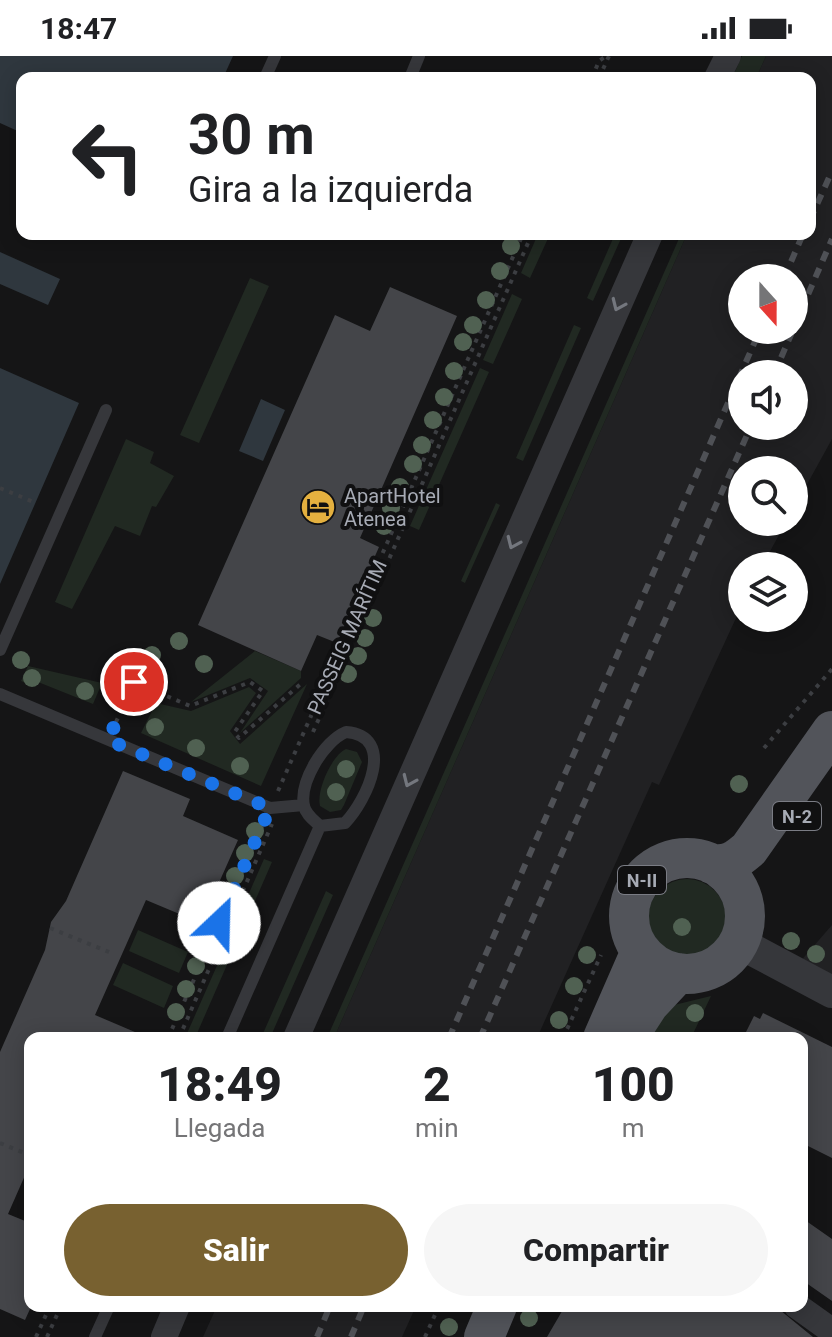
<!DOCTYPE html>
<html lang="es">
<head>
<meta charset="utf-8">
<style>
	body { margin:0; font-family:Roboto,sans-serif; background:#f6f6f6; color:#202124; height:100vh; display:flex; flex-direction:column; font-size:30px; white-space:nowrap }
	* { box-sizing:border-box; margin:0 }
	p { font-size:26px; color:#757577 }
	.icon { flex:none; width:44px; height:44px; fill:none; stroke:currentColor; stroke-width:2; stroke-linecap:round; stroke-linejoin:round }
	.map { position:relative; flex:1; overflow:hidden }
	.drawer { position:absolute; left:24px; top:976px; width:784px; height:280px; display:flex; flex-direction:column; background:#fff; border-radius:16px; box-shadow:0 4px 20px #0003 }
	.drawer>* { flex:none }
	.top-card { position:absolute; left:16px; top:16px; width:800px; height:168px; border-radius:16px; box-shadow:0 4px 20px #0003; background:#fff; color:#202124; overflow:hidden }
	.needle { width:52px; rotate:159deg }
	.fabs { position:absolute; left:728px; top:208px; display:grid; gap:16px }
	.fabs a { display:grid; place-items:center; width:80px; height:80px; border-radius:50%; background:#fff; box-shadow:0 4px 20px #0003; font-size:40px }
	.pin { position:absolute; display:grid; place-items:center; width:68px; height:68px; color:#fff; margin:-34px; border:4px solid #fff; border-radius:50%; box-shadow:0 2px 8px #0007 }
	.me { position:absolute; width:88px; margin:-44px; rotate:24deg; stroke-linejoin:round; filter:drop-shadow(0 0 6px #0008) }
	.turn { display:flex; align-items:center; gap:28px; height:168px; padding:0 40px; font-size:36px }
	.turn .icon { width:104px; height:104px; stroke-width:2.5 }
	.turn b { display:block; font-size:56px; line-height:68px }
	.eta { display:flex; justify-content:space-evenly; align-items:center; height:136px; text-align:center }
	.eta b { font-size:48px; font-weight:800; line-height:56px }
	.cta { display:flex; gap:16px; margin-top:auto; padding:16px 40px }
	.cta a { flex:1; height:92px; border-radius:48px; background:#786130; color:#fff; font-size:32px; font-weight:800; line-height:92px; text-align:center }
	.cta a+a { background:#f6f6f6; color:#202124 }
	.status { display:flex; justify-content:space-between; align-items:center; height:56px; padding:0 40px; background:#fff; direction:ltr }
	.status svg { height:22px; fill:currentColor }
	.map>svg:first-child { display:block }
	.built { fill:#212123; fill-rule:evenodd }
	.green { fill:#212922 }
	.water { fill:#2f373e }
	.building { fill:#444549 }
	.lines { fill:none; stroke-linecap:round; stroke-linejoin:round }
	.path { stroke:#3c3e42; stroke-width:4; stroke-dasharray:4 6; stroke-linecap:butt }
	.service { stroke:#36373b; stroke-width:12 }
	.minor { stroke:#36373b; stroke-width:26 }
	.tertiary { stroke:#36373b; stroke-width:32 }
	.primary { stroke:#52545a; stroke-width:40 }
	.rail { stroke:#4f5156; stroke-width:6; stroke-dasharray:10 8; stroke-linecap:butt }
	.tree { fill:#506152 }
	.oneway { stroke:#74777e }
	.route { stroke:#1a73e8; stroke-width:14; stroke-dasharray:0 25.2 }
	.labels { text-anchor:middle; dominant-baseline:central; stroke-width:8; stroke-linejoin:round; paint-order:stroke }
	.shield { fill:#101011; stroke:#7a7c84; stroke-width:2 }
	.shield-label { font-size:18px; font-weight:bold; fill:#a7abb5 }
	.poi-label { font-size:20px; fill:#a7abb5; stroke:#101011; text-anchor:start }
	.street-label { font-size:20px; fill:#a7abb5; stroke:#101011 }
</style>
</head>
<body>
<div class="status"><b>18:47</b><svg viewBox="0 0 49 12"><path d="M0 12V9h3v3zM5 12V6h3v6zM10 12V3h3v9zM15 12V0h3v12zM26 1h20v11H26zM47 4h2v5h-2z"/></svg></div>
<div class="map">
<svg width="832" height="1281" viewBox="0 0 832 1281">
	<rect width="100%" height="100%" fill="#151516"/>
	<path class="built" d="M766 0H832V383L794 452V414H742V466H786L762 510H742V549L659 729 652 726 537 982H334L687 178H810V22H756ZM742 222H794V274H742ZM742 318H794V370H742Z
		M832 869V936L792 915Z
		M217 1250H416L402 1281H203Z"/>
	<path class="green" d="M742 0H766L756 22 734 18Z
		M538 178H550L530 222 521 217Z
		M615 178H623L593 245 587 242Z
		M681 178H687L334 982H327Z
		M250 222 269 230 199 387 180 379Z
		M512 238 522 243 493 308 483 304Z
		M574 269 581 272 523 405 516 402Z
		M480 312 489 316 419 474 410 470Z
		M126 383 154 396 150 407 174 420 156 451 152 450 140 480 115 470 72 553 55 546Z
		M496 447 500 449 465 527 461 525Z
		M255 595 301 615V622L240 677 268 635 250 622 191 646Z
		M28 610 102 627 93 648 38 626 35 631 21 625Z
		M307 628 261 730 141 677 156 647 191 655 249 631 256 637 230 675 240 688Z
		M346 693 357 696 362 706 344 749 341 754 330 756 320 750C316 735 332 699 346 693Z
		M264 803 272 806 195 982H185Z
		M648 862a39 39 0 1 1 78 0a39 39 0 1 1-78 0Z
		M326 835 333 839 270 982H261Z
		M138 874 188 896 179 917 129 895Z
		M123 907 173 930 164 952 113 929Z
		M711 940 691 982 647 979 670 950Z"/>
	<path class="water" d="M0 0H233L223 22H22V77L0 67Z
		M0 196 60 223 48 249 0 228Z
		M0 312 79 347 0 528Z
		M261 343 285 354 263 405 239 395Z"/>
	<path class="building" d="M390 231 457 260 360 482 379 491 337 587 317 579 301 615 198 569 335 259 370 275Z
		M123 715 190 743 183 760 238 784 201 867 146 844 95 959 149 982H30V1108L8 1158 30 1167V1253L25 1264 0 1253V996L45 894 51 866 66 845Z
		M763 957 832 991V1102L802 1087V982H743L754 960 760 963Z
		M802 1162 832 1183V1245L802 1224Z
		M565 1250H775L813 1281H547Z"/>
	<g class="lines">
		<path class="path" d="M592 22 599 5 606 0
			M599 22 609 0
			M0 432 36 447
			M116 666 134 626 190 650 250 626 263 635 234 677 239 682 304 625
			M313 676 532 178
			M764 692 832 613
			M278 735 523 178
			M50 872 109 896
			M168 982 263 768
			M179 982 272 768
			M563 982 601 899
			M0 1087 27 1098
			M36 1281 50 1250
			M47 1281 61 1250
			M425 1281 439 1250"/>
		<path class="service" d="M265 22 275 0
			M410 22 419 0
			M0 594 106 354
			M0 638 270 752 304 749
			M346 676C397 680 367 744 345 767L320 770C314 764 306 759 304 750 299 726 324 685 346 676Z
			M227 982 320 770
			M95 1281 109 1250"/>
		<path class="minor" d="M717 22 728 0
			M296 982 650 178
			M797 1250 832 1275
			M164 1281 177 1250"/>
		<path class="tertiary" d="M741 882 753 894 832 936"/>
		<path class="primary" d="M629 860a58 58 0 1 1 116 0a58 58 0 1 1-116 0Z
			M712 808C729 810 736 804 749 793L832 675
			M603 982 641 895
			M627 982 649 948 678 917
			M484 1281 497 1250"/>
		<path class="rail" d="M810 164 832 115
			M784 222 803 178
			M794 271 832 183
			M774 318 793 274
			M449 982 760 274
			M480 982 751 370
			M317 1281 330 1250
			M351 1281 364 1250"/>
	</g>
	<g class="tree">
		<circle cx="511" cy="190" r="9"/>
		<circle cx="500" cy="215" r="9"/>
		<circle cx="486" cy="244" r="9"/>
		<circle cx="473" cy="269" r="9"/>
		<circle cx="463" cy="286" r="9"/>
		<circle cx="454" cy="315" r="9"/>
		<circle cx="444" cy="341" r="9"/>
		<circle cx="433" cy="364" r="9"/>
		<circle cx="422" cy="389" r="9"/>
		<circle cx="413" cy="408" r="9"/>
		<circle cx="400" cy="431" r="9"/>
		<circle cx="391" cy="452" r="9"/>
		<circle cx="384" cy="470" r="9"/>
		<circle cx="373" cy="562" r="9"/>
		<circle cx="365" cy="582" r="9"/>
		<circle cx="179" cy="585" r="9"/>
		<circle cx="152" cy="599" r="9"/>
		<circle cx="358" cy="600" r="9"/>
		<circle cx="21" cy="604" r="9"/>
		<circle cx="204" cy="608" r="9"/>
		<circle cx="348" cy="618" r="9"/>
		<circle cx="32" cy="622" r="9"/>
		<circle cx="85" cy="635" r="9"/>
		<circle cx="155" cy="671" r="9"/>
		<circle cx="196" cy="692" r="9"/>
		<circle cx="240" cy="710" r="9"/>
		<circle cx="346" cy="713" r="9"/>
		<circle cx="739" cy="728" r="9"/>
		<circle cx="336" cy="736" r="9"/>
		<circle cx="255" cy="775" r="9"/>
		<circle cx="245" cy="797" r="9"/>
		<circle cx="235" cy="820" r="9"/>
		<circle cx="225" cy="843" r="9"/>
		<circle cx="215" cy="865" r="9"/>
		<circle cx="682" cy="871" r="9"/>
		<circle cx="791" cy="885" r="9"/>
		<circle cx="206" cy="888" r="9"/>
		<circle cx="816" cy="898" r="9"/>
		<circle cx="587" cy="899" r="9"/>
		<circle cx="196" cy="910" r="9"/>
		<circle cx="574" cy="930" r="9"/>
		<circle cx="186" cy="933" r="9"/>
		<circle cx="176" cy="956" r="9"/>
		<circle cx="695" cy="957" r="9"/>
		<circle cx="559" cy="964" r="9"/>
		<circle cx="529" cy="1262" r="9"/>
		<circle cx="449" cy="1271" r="9"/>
	</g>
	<defs><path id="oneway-chevron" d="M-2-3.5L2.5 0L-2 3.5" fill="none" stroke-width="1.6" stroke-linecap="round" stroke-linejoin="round" transform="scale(2)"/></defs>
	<g class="oneway">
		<use href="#oneway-chevron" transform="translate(618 249) rotate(114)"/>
		<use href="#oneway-chevron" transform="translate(513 487) rotate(114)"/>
		<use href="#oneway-chevron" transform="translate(409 725) rotate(114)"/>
	</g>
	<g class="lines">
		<path class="route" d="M134 626 108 684 270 752 219 867"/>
	</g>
	<defs>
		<g id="hotel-disc" transform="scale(1.8)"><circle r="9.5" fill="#e4b03f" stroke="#101011"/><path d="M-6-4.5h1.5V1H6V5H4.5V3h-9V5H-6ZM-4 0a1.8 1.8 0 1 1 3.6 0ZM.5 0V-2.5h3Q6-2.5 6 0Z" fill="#111"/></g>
	</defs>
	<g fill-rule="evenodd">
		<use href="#hotel-disc" x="318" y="451"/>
	</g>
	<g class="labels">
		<g class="shield">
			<rect x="773" y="746" width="48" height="28" rx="6"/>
			<rect x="618" y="810" width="48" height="28" rx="6"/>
		</g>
		<g class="shield-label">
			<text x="797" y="760">N-2</text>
			<text x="642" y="824">N-II</text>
		</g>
		<g class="poi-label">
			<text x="344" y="440">ApartHotel<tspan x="344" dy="23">Atenea</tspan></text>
		</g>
		<g class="street-label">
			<text transform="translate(347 581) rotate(-66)">PASSEIG MARÍTIM</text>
		</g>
	</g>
</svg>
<div class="fabs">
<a><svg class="needle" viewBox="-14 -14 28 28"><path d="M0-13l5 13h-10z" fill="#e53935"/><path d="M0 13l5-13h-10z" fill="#757577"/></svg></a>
<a><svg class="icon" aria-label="sound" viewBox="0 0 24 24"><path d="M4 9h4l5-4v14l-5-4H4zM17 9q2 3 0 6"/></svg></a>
<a><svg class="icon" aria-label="search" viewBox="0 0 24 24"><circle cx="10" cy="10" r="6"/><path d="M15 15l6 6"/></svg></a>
<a><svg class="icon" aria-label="layers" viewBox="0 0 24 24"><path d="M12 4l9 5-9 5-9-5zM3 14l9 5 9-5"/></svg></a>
</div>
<div class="pin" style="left:134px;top:626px;background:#d93025"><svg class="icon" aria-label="arrive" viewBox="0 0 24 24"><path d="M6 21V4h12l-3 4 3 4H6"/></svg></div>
<svg class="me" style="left:219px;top:867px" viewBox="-20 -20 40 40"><circle r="19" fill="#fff"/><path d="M0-13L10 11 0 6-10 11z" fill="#1a73e8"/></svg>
<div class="top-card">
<div class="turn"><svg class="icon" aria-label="left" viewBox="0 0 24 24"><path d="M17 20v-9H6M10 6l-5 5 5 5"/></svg><div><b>30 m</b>Gira a la izquierda</div></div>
</div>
<section class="drawer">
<div class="eta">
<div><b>18:49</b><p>Llegada</p></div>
<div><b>2</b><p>min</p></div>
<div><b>100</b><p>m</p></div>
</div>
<div class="cta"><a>Salir</a><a>Compartir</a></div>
</section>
</div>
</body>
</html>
